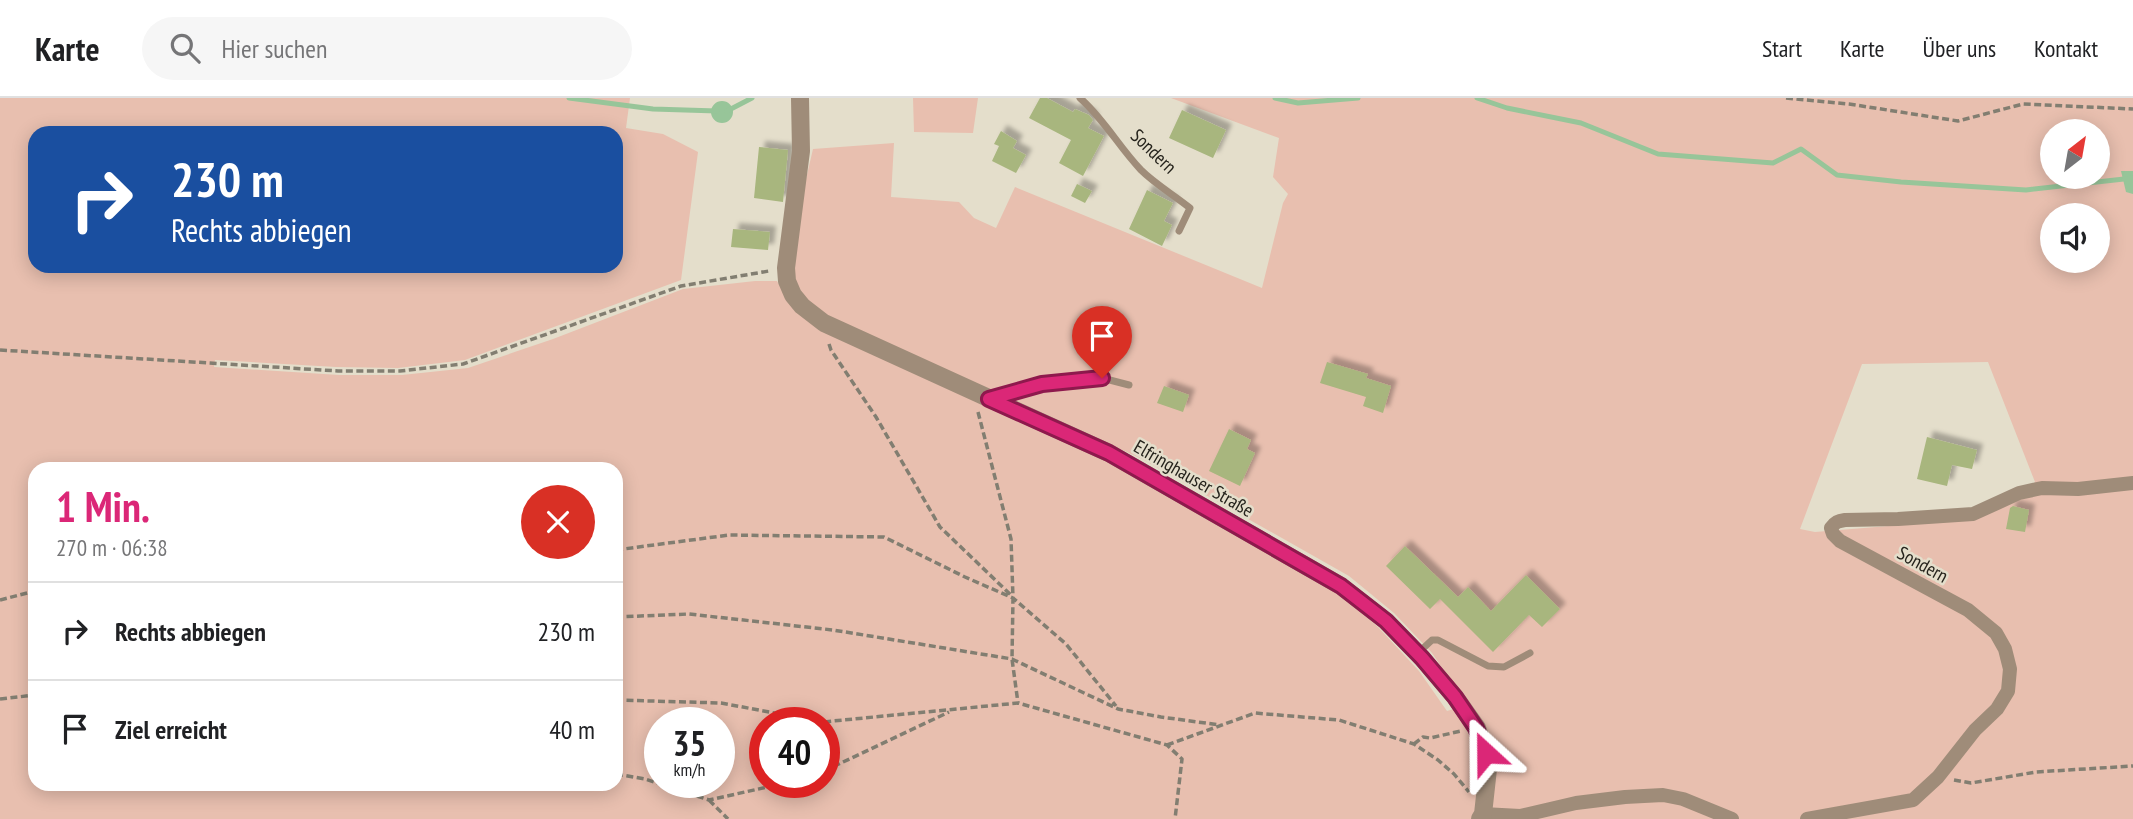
<!DOCTYPE html>
<html lang="de">
<head>
<meta charset="utf-8">
<style>
	body { margin:0; font-family:"PT Sans Narrow",sans-serif; background:#f6f6f6; color:#202124; height:100vh; display:flex; flex-direction:column; font-size:26px; white-space:nowrap }
	* { box-sizing:border-box; margin:0 }
	p { font-size:23px; color:#757577 }
	.icon { flex:none; width:38px; height:38px; fill:none; stroke:currentColor; stroke-width:2; stroke-linecap:round; stroke-linejoin:round }
	.map { position:relative; flex:1; overflow:hidden }
	.sheet { position:absolute; left:28px; top:364px; width:595px; height:329px; display:flex; flex-direction:column; background:#fff; border-radius:21px; box-shadow:0 4px 18px #0003 }
	.sheet>* { flex:none }
	.hud { position:absolute; left:28px; top:28px; width:595px; height:147px; border-radius:21px; box-shadow:0 4px 18px #0003; background:#1a4fa0; color:#fff; overflow:hidden }
	.needle { width:46px; rotate:31deg }
	.fabs { position:absolute; left:2040px; top:21px; display:grid; gap:14px }
	.fabs a { display:grid; place-items:center; width:70px; height:70px; border-radius:50%; background:#fff; box-shadow:0 4px 18px #0003; font-size:35px }
	.speed { position:absolute; left:644px; top:609px; display:flex; gap:14px; font-size:35px; font-weight:700; text-align:center }
	.speed>* { display:grid; place-content:center; width:91px; height:91px; border-radius:50%; background:#fff; box-shadow:0 4px 18px #0003; line-height:1 }
	.speed small { font-size:18px; font-weight:400 }
	.speed .limit { border:10px solid #d22; background:#fff; color:#111 }
	.pin { position:absolute; display:grid; place-items:center; width:60px; height:60px; color:#fff; margin:-72px -30px; border-radius:50% 50% 50% 0; rotate:-45deg; box-shadow:0 0 7px #0007 }
	.pin .icon { rotate:45deg }
	.me { position:absolute; width:77px; margin:-38px; rotate:336deg; stroke-linejoin:round; filter:drop-shadow(0 0 5px #0008) }
	.turn { display:flex; align-items:center; gap:24px; height:147px; padding:0 28px; font-size:32px }
	.turn .icon { width:91px; height:91px; stroke-width:2.5 }
	.turn b { display:block; font-size:49px; line-height:60px }
	.round { display:grid; place-items:center; flex:none; width:74px; height:74px; border-radius:37px; background:#f6f6f6 }
	.headline { display:flex; align-items:center; justify-content:space-between; height:119px; padding:0 28px }
	h1 { font-size:42px; font-weight:600; line-height:52px; color:#db2777 }
	ul { padding:0; list-style:none }
	li { display:flex; align-items:center; gap:21px; height:98px; padding:0 28px; border-top:2px solid #e0e0e0 }
	li div { flex:1 }
	li b { display:block; font-size:26px }
	li em { font-style:normal }
	header { display:flex; align-items:center; gap:42px; box-sizing:border-box; height:98px; padding:0 35px; background:#fff; border-bottom:2px solid #e0e0e0 }
	header strong { font-size:33px }
	nav { display:flex; gap:38px; margin-inline-start:auto; font-size:24px }
	.search { width:490px; height:63px; background:#f6f6f6; display:flex; align-items:center; gap:18px; box-sizing:border-box; padding:0 24px; border-radius:38px; color:#757577; font-size:26px }
	.map>svg:first-child { display:block }
	.green { fill:#e8bfaf; fill-rule:evenodd }
	.water { fill:#97c599 }
	.lines { fill:none; stroke-linecap:round; stroke-linejoin:round }
	.stream { stroke:#97c599; stroke-width:5 }
	.building { fill:#a8b67e; filter:url(#shadow) }
	.path { stroke:#827e71; stroke-width:3.5; stroke-dasharray:7 3.5; stroke-linecap:butt }
	.service { stroke:#9f8c79; stroke-width:7 }
	.minor { stroke:#9f8c79; stroke-width:14 }
	.tertiary { stroke:#9f8c79; stroke-width:18 }
	.route-casing { stroke:#8e194d; stroke-width:18 }
	.route { stroke:#db2777; stroke-width:12 }
	.labels { text-anchor:middle; dominant-baseline:central; stroke-width:5; stroke-linejoin:round; paint-order:stroke }
	.street-label { font-size:19px; fill:#25231c; stroke:#e4decb }
</style>
</head>
<body>
<header>
<strong>Karte</strong>
<div class="search"><svg class="icon" aria-label="search" viewBox="0 0 24 24"><circle cx="10" cy="10" r="6"/><path d="M15 15l6 6"/></svg>Hier suchen</div>
<nav><a>Start</a><a>Karte</a><a>Über uns</a><a>Kontakt</a></nav>
</header>
<div class="map">
<svg width="2133" height="721" viewBox="0 0 2133 721">
	<defs>
		<filter id="shadow"><feDropShadow dx="6" dy="-6" stdDeviation="2" flood-color="#0004"/></filter>
	</defs>
	<rect width="100%" height="100%" fill="#e4decb"/>
	<path class="green" d="M0 0H630L626 30 663 36 698 54 681 182 465 262 398 270 336 269 215 262 214 269 339 277H402L468 270 553 241 683 191 755 183H777L785 197 1106 361 1339 495 1378 529 1419 573 1447 613 1467 607 1432 555 1394 515 1349 478 1142 361 832 220C820 212 806 205 799 192 784 163 806 83 813 51L894 45 891 99 959 104 974 120 996 130 1015 89 1262 190 1283 105 1288 96 1273 79 1279 40 1171 0H2133V721H0ZM2053 33H2098V79H2053ZM35 35H616V168H35ZM2053 117H2098V163H2053ZM1988 264 2035 384 2014 404 1974 421 1815 434 1800 431 1862 266ZM35 371H616V686H35ZM660 625H719V684H660ZM765 625H824V684H765Z
		M913 0H978L973 35 914 34Z"/>
	<path class="water" d="M711 14a11 11 0 1 1 22 0a11 11 0 1 1-22 0Z
		M2121 73H2133V96L2126 94Z"/>
	<g class="lines">
		<path class="stream" d="M569 0 653 11 717 13
			M1275 0 1298 5 1358 0
			M1477 0 1507 10 1581 25 1658 56 1773 65 1801 51 1837 77 1901 84 2026 92 2133 80
			M727 13 752 0"/>
	</g>
	<path class="building" d="M1040 0H1047L1073 14 1075 11 1089 17 1093 22 1088 30 1104 38 1083 78 1059 65 1071 42 1029 20Z
		M1182 12 1226 32 1213 60 1169 40Z
		M1001 33 1017 43 1013 50 1026 57 1016 75 992 63 999 48 994 46Z
		M759 49 788 52 783 104 754 100Z
		M1077 86 1092 93 1085 105 1071 98Z
		M1147 92 1173 105 1164 123 1172 127 1162 148 1129 131Z
		M733 131 770 134 768 152 731 149Z
		M1327 264 1368 276 1366 280 1391 288 1383 315 1363 308 1366 299 1320 285Z
		M1164 288 1189 297 1183 314 1157 305Z
		M1229 331 1251 342 1247 351 1255 355 1240 388 1209 373Z
		M1927 339 1977 352 1972 371 1952 367 1947 388 1917 381Z
		M2013 408 2029 412 2025 434 2006 431 2010 410Z
		M1405 448 1458 499 1468 489 1491 513 1526 477 1560 511 1542 529 1529 517 1493 554 1440 501 1430 511 1386 468Z"/>
	<g class="lines">
		<path class="path" d="M1786 0 1849 6 1958 23 2023 6 2133 11
			M829 246 831 252 876 319 940 429 1012 498
			M0 252 338 273H400L463 266 681 188 769 173
			M978 314 1011 441 1013 500 1012 561 1018 605
			M616 452 729 437 884 439 965 479 1013 500 1066 546 1116 608
			M0 502 35 493
			M616 519 689 516 833 532 1012 561 1118 611 1161 619 1220 627
			M0 601 35 597
			M616 602 721 605 823 624 1018 605 1167 647 1182 661 1175 721
			M1414 646 1423 639 1430 640 1461 633
			M1167 647 1255 615 1339 622 1414 646 1438 662 1454 676 1469 694
			M824 673 949 614
			M616 676 645 681 709 702 790 684
			M1954 682 1971 685 2036 674 2133 668
			M709 702 728 721"/>
		<path class="service" d="M1080 0C1104 21 1119 49 1141 72 1155 86 1174 97 1190 110L1179 133
			M997 299 1043 286 1102 280 1129 287
			M1418 555 1432 542H1438L1488 568 1504 569 1530 555"/>
		<path class="minor" d="M1483 716 1520 718 1576 705 1625 699 1663 697 1683 701 1732 721
			M1807 721 1913 702 1938 679 1975 632 1997 611 2008 593 2010 571 2005 551 1996 535 1968 512 1840 443 1833 436 1831 430C1835 424 1838 423 1845 422L1898 421 1973 416 2019 395 2042 390 2078 391 2133 385"/>
		<path class="tertiary" d="M800 0 801 53 786 170 787 183 793 197 802 208 824 225 1109 355 1341 488 1386 523 1422 560 1455 599 1477 630 1486 655 1488 671 1483 716 1480 721"/>
	</g>
	<g class="lines">
		<g class="route-casing">
			<path id="route" d="M1102 280 1042 286 989 301 1109 355 1341 488 1386 523 1422 560 1455 599 1476 630 1486 655"/>
		</g>
		<use href="#route" class="route"/>
	</g>
	<g class="labels">
		<g class="street-label">
			<text transform="translate(1154 53) rotate(44)">Sondern</text>
			<text transform="translate(1194 380) rotate(30)">Elfringhauser Straße</text>
			<text transform="translate(1923 466) rotate(29)">Sondern</text>
		</g>
	</g>
</svg>
<div class="fabs">
<a><svg class="needle" viewBox="-14 -14 28 28"><path d="M0-13l5 13h-10z" fill="#e53935"/><path d="M0 13l5-13h-10z" fill="#757577"/></svg></a>
<a><svg class="icon" aria-label="sound" viewBox="0 0 24 24"><path d="M4 9h4l5-4v14l-5-4H4zM17 9q2 3 0 6"/></svg></a>
</div>
<div class="speed"><div>35<small>km/h</small></div><div class="limit">40</div></div>
<div class="pin" style="left:1102px;top:280px;background:#d93025"><svg class="icon" aria-label="arrive" viewBox="0 0 24 24"><path d="M6 21V4h12l-3 4 3 4H6"/></svg></div>
<svg class="me" style="left:1486px;top:655px" viewBox="-20 -20 40 40"><path d="M0-17L14 15 0 8-14 15z" fill="#db2777" stroke="#fff" stroke-width="4"/></svg>
<div class="hud">
<div class="turn"><svg class="icon" aria-label="right" viewBox="0 0 24 24"><path d="M7 20v-9h11M14 6l5 5-5 5"/></svg><div><b>230 m</b>Rechts abbiegen</div></div>
</div>
<section class="sheet">
<div class="headline"><div><h1>1 Min.</h1><p>270 m · 06:38</p></div><a class="round" style="background:#d93025;color:#fff"><svg class="icon" aria-label="close" viewBox="0 0 24 24"><path d="M6 6l12 12M18 6L6 18"/></svg></a></div>
<ul>
<li><svg class="icon" aria-label="right" viewBox="0 0 24 24"><path d="M7 20v-9h11M14 6l5 5-5 5"/></svg><div><b>Rechts abbiegen</b></div><em>230 m</em></li>
<li><svg class="icon" aria-label="arrive" viewBox="0 0 24 24"><path d="M6 21V4h12l-3 4 3 4H6"/></svg><div><b>Ziel erreicht</b></div><em>40 m</em></li>
</ul>
</section>
</div>
</body>
</html>
